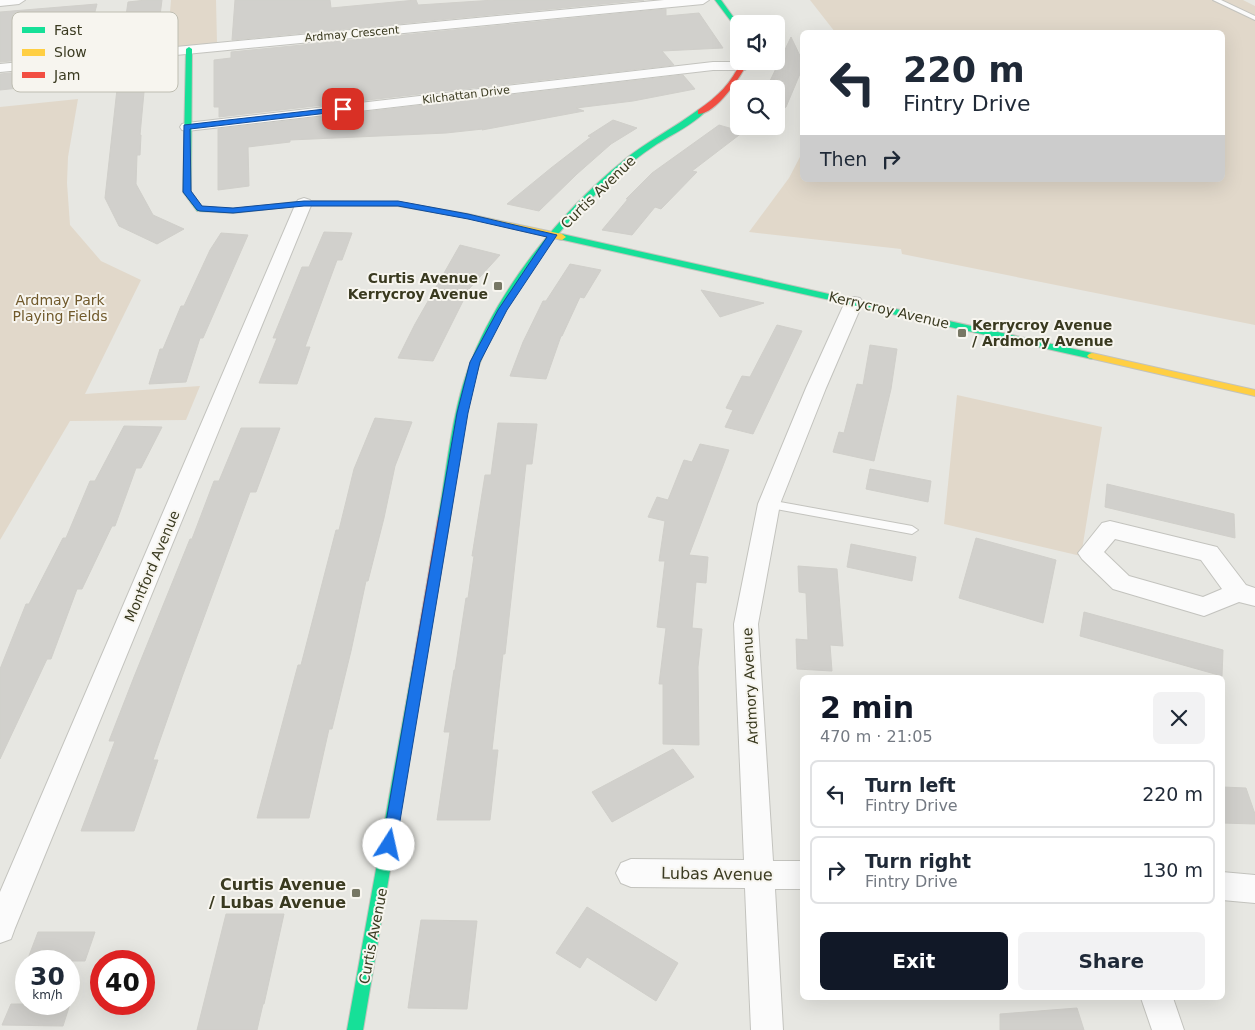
<!DOCTYPE html>
<html lang="en">
<head>
<meta charset="utf-8">
<style>
	body { margin:0; font-family:"DejaVu Sans",sans-serif; background:#f2f2f3; color:#1f2937; height:100vh; display:flex; flex-direction:column; font-size:19px; white-space:nowrap }
	* { box-sizing:border-box; margin:0 }
	p { font-size:16px; color:#747a83 }
	.icon { flex:none; width:28px; height:28px; fill:none; stroke:currentColor; stroke-width:2; stroke-linecap:round; stroke-linejoin:round }
	.map { position:relative; flex:1; overflow:hidden }
	.sheet { position:absolute; left:800px; top:675px; width:425px; height:325px; display:flex; flex-direction:column; background:#fff; border-radius:8px; box-shadow:0 5px 20px #0002 }
	.sheet>* { flex:none }
	.hud { position:absolute; left:800px; top:30px; width:425px; height:152px; border-radius:8px; box-shadow:0 5px 20px #0002; background:#fff; color:#1f2937; overflow:hidden }
	.buttons { position:absolute; left:730px; top:15px; display:grid; gap:10px }
	.buttons a { display:grid; place-items:center; width:55px; height:55px; border-radius:8px; background:#fff; box-shadow:0 5px 20px #0002; font-size:25px }
	.speed { position:absolute; left:15px; top:950px; display:flex; gap:10px; font-size:25px; font-weight:700; text-align:center }
	.speed>* { display:grid; place-content:center; width:65px; height:65px; border-radius:50%; background:#fff; box-shadow:0 5px 20px #0002; line-height:1 }
	.speed small { font-size:12px; font-weight:400 }
	.speed .limit { border:8px solid #d22; background:#fff; color:#111 }
	.pin { position:absolute; display:grid; place-items:center; width:42px; height:42px; color:#fff; margin:-21px; border-radius:10px; box-shadow:0 2px 8px #0006 }
	.me { position:absolute; width:55px; margin:-28px; rotate:10deg; stroke-linejoin:round; filter:drop-shadow(0 0 4px #0008) }
	.turn { display:flex; align-items:center; gap:18px; height:105px; padding:0 20px; font-size:22px }
	.turn .icon { width:65px; height:65px; stroke-width:2.5 }
	.turn b { display:block; font-size:35px; line-height:42px }
	.then { display:flex; align-items:center; height:48px; padding:0 20px; background:#0003; gap:10px; font-size:19px }
	.round { display:grid; place-items:center; flex:none; width:52px; height:52px; border-radius:8px; background:#f2f2f3 }
	.overview { display:flex; align-items:center; justify-content:space-between; height:85px; padding:0 20px }
	h1 { font-size:30px; font-weight:700; line-height:38px; color:#111827 }
	.primary-button { display:flex; gap:10px; margin-top:auto; padding:10px 20px }
	.primary-button a { flex:1; height:58px; border-radius:8px; background:#111827; color:#fff; font-size:20px; font-weight:700; line-height:58px; text-align:center }
	.primary-button a+a { background:#f2f2f3; color:#1f2937 }
	ul { padding:0; list-style:none }
	li { display:flex; align-items:center; gap:15px; height:68px; margin:0 10px 8px; padding:0 10px; border:2px solid #e0e1e3; border-radius:8px }
	li div { flex:1 }
	li b { display:block; font-size:19px }
	li em { font-style:normal }
	.map>svg:first-child { display:block }
	.green { fill:#e1d8ca }
	.building { fill:#d1d0cc; stroke:#d0cfca }
	.lines { fill:none; stroke-linecap:round; stroke-linejoin:round }
	.lane-casing { stroke:#c3c3be; stroke-width:2 }
	.street-casing { stroke:#c3c3be; stroke-width:2 }
	.fast-casing { stroke:#c3c3bc; stroke-width:2 }
	.slow-casing { stroke:#c3c3bc; stroke-width:2 }
	.jam-casing { stroke:#c3c3bc; stroke-width:2 }
	.lane { fill:#fbfbfb; fill-rule:evenodd }
	.street { fill:#fbfbfb; fill-rule:evenodd }
	.fast { fill:#16e098; fill-rule:evenodd }
	.slow { fill:#ffcf43; fill-rule:evenodd }
	.jam { fill:#f24e42; fill-rule:evenodd }
	.route { fill:#1a73e8; stroke:#114b97 }
	.poi-dot { fill:#777764; stroke:#f7f5ef; stroke-width:2 }
	.labels { text-anchor:middle; dominant-baseline:central; stroke-width:4; stroke-linejoin:round; paint-order:stroke }
	.far-street-label { font-size:11px; fill:#3a3a20; stroke:#f7f5ef }
	.street-label { font-size:14px; fill:#3a3a20; stroke:#f7f5ef }
	.poi-label { font-size:14px; font-weight:bold; fill:#3a3a20; stroke:#f7f5ef; text-anchor:end }
	.park-label { font-size:14px; fill:#70592b; stroke:#f7f5ef }
	.near-street-label { font-size:16px; fill:#3a3a20; stroke:#f7f5ef }
	.near-poi-label { font-size:16px; font-weight:bold; fill:#3a3a20; stroke:#f7f5ef; text-anchor:end }
	.key { fill:#f7f5ef; stroke:#bebdb1; stroke-width:1 }
	.key-label { font-size:14px; fill:#3a3a20 }
</style>
</head>
<body>
<div class="map">
<svg width="1255" height="1030" viewBox="0 0 1255 1030">
	<rect width="100%" height="100%" fill="#e7e7e2"/>
	<path class="green" d="M171 0H216L217 43 167 49Z
		M810 0H1243L1255 6V325L902 254 901 249 749 232 789 178 802 153V180H1222V32H835Z
		M78 99 68 157 67 183 70 225 101 261 141 280 85 394 200 386 186 420 70 421 0 540V107Z
		M957 395 1102 427 1081 556 944 524Z"/>
	<path class="building" d="M146 0H162L157 39H150L149 48 121 50 128 2Z
		M235 0H330L331 8 416 0 418 5 495 0H644L232 40Z
		M97 4 84 54 0 62V12Z
		M666 9V16L699 13 723 48 662 51 674 65 219 117V107H214V60L231 58V52Z
		M791 37 802 60V69L786 107 776 113V89H767L780 79 770 81Z
		M147 60 140 135H141L140 155H137L136 184 153 215 184 229 157 244 119 226 105 198 120 62Z
		M81 66 76 82 0 90V74Z
		M683 75 695 89 633 101 576 108 584 111 482 130 483 129 446 133 290 140V142L248 147 249 186 218 190V129Z
		M613 120 637 128 611 144 577 174 539 211 507 204 551 168 591 137 588 136Z
		M719 125 743 132 692 171 697 172 661 209 655 207 632 235 602 230 628 199H626L652 173Z
		M324 232 352 233 342 260H337L305 347H310L297 384 259 383 277 338H273L302 267H309Z
		M221 233 248 235 203 338H200L186 382 149 384 160 349H163L181 306H184L210 250Z
		M460 245 500 255 469 289 433 361 398 358 415 324Z
		M570 264 601 270 584 298 580 297 562 336H561L546 379 510 376 523 342 543 301H546Z
		M701 290 764 303 720 317Z
		M777 325 802 331 753 434 725 427 733 410 726 408 742 376 750 377Z
		M870 345 897 349 891 389 874 461 833 452 839 432 844 433 857 384 863 385Z
		M375 418 412 422 395 466 384 518 368 581H366L351 651 332 729H329L309 818H257L298 665H301L336 530H339L354 469Z
		M498 423 537 424 532 464H526L505 654H503L492 750H498L490 820H437L450 732H444L454 670H455L466 598H468L474 556H472L485 475H491Z
		M124 426 162 427 141 468H136L115 526H112L82 589H77L51 659H47L0 759V669L26 604H29L63 538H66L90 481H95Z
		M241 428H280L256 492H250L182 677 153 760H158L134 831H81L115 741H109L134 677 190 539H192L214 481H219Z
		M700 444 729 450 689 555 708 557 706 583 696 582 692 628 702 629 698 667 699 745 663 744V684H659L666 628 657 627 665 561H659L665 521 648 517 657 497 668 500 684 460 692 462Z
		M870 469 931 481 928 502 866 489Z
		M1107 484 1234 514 1235 538 1105 507Z
		M976 538 1056 560 1043 623 959 598Z
		M851 544 916 557 912 581 847 567Z
		M798 566 837 569 843 646 830 645 832 671 797 669 796 639 808 640 806 593 799 592Z
		M1084 612 1223 650 1222 676 1080 636Z
		M673 749 694 777 612 822 592 792Z
		M1222 787 1246 788 1255 814V824L1222 823Z
		M587 907 678 963 656 1001 587 957 580 968 556 953Z
		M226 914H284L264 1004H263L257 1030H197Z
		M421 920 477 921 467 1009 408 1008Z
		M38 932H95L85 961H27Z
		M11 1004H70L63 1026 2 1025Z
		M1077 1008 1084 1030H1000V1014Z"/>
	<g class="lines">
		<g class="lane-casing">
			<path id="lane" d="M1213 0H1221L1255 16V20Z
				M769 500 912 526 918 530 912 534 765 507 763 504Z"/>
		</g>
		<g class="street-casing">
			<path id="street" d="M0 0H25L19 4 0 6Z
				M664 0H709L703 4 0 72V64Z
				M713 62H745L752 66 745 70H713L187 131 182 130 180 127 182 124 187 123Z
				M304 198 310 200 312 203 15 928 11 939 0 943V892L296 203 298 200Z
				M854 297 860 298 863 302 826 388 780 504 758 624 773 861H802V889H775L783 1030H751L745 888 631 887 621 883 616 873 621 863 631 859 744 860 734 624 758 504 806 388 845 302 848 298Z
				M1110 521 1217 547 1246 585 1255 588V606L1239 602 1204 616 1113 589 1082 559 1078 553 1102 523ZM1115 539 1201 560 1222 589 1203 597 1129 576 1104 552Z
				M1222 872 1255 875V903L1222 900Z
				M1141 998H1173L1184 1030H1152Z"/>
		</g>
		<g class="fast-casing">
			<path id="fast" d="M715 0H721L739 25V32Z
				M189 47 192 49 191 192 202 207 233 209 304 201 386 202H389V206L304 205 233 213 197 211 183 192 186 49Z
				M698 110 705 112C692 125 673 134 657 144 640 155 625 167 610 181 551 233 493 311 472 387 461 430 457 474 450 518L444 522 440 521 438 518C447 469 451 417 468 369 496 292 559 213 623 161 646 142 674 128 698 110Z
				M562 234 1092 353 1097 356 1092 359 559 239V235Z
				M418 665 423 666 424 670 363 1030H347L412 670 413 666Z"/>
		</g>
		<g class="slow-casing">
			<path id="slow" d="M383 202H398L468 214 562 234 566 237 562 240 468 218 398 206H383Z
				M1092 353 1255 390V396L1089 358 1087 356 1089 354Z"/>
		</g>
		<g class="jam-casing">
			<path id="jam" d="M741 61H748C742 76 715 115 698 114V110C717 97 732 83 741 61Z
				M444 514 450 518 424 670 423 674 418 675 413 674 412 670 438 518Z"/>
		</g>
		<use href="#lane" class="lane"/>
		<use href="#street" class="street"/>
		<use href="#fast" class="fast"/>
		<use href="#slow" class="slow"/>
		<use href="#jam" class="jam"/>
	</g>
	<path class="route" d="M343 107 346 109 345 111 190 129 191 191 202 206 233 208 304 201H398L468 214 557 235 507 310 480 362 468 413 396 845 394 850 389 852 384 850 382 845 457 413 470 362 498 310 547 237 468 219 398 206H304L233 213 200 211 197 210 183 192 184 125Z"/>
	<g class="poi-dot">
		<rect x="493" y="281" width="10" height="10" rx="2.5"/>
		<rect x="957" y="328" width="10" height="10" rx="2.5"/>
		<rect x="351" y="888" width="10" height="10" rx="2.5"/>
	</g>
	<g class="labels">
		<g class="far-street-label">
			<text transform="translate(352 34) rotate(-5)">Ardmay Crescent</text>
			<text transform="translate(466 95) rotate(-7)">Kilchattan Drive</text>
		</g>
		<g class="street-label">
			<text transform="translate(598 192) rotate(-44)">Curtis Avenue</text>
			<text transform="translate(889 310) rotate(13)">Kerrycroy Avenue</text>
			<text transform="translate(152 566) rotate(-67)">Montford Avenue</text>
			<text transform="translate(750 686) rotate(-93)">Ardmory Avenue</text>
			<text transform="translate(373 936) rotate(-79)">Curtis Avenue</text>
		</g>
		<g class="poi-label">
			<text x="488" y="278">Curtis Avenue /<tspan x="488" dy="16">Kerrycroy Avenue</tspan></text>
			<text x="972" y="325" text-anchor="start">Kerrycroy Avenue<tspan x="972" dy="16">/ Ardmory Avenue</tspan></text>
		</g>
		<g class="park-label">
			<text x="60" y="300">Ardmay Park<tspan x="60" dy="16">Playing Fields</tspan></text>
		</g>
		<g class="near-street-label">
			<text transform="translate(717 874) rotate(1)">Lubas Avenue</text>
		</g>
		<g class="near-poi-label">
			<text x="346" y="884">Curtis Avenue<tspan x="346" dy="18">/ Lubas Avenue</tspan></text>
		</g>
	</g>
	<rect x="12" y="12" width="166" height="80" rx="8" class="key"/>
	<rect x="22" y="27" width="23" height="6" fill="#16e098"/>
	<rect x="22" y="49" width="23" height="7" fill="#ffcf43"/>
	<rect x="22" y="72" width="23" height="6" fill="#f24e42"/>
	<g class="key-label">
		<text x="54" y="35">Fast</text>
		<text x="54" y="57">Slow</text>
		<text x="54" y="80">Jam</text>
	</g>
</svg>
<div class="buttons">
<a><svg class="icon" aria-label="sound" viewBox="0 0 24 24"><path d="M4 9h4l5-4v14l-5-4H4zM17 9q2 3 0 6"/></svg></a>
<a><svg class="icon" aria-label="search" viewBox="0 0 24 24"><circle cx="10" cy="10" r="6"/><path d="M15 15l6 6"/></svg></a>
</div>
<div class="speed"><div>30<small>km/h</small></div><div class="limit">40</div></div>
<div class="pin" style="left:343px;top:109px;background:#d93025"><svg class="icon" aria-label="arrive" viewBox="0 0 24 24"><path d="M6 21V4h12l-3 4 3 4H6"/></svg></div>
<svg class="me" style="left:389px;top:845px" viewBox="-20 -20 40 40"><circle r="19" fill="#fff"/><path d="M0-13L10 11 0 6-10 11z" fill="#1a73e8"/></svg>
<div class="hud">
<div class="turn"><svg class="icon" aria-label="left" viewBox="0 0 24 24"><path d="M17 20v-9H6M10 6l-5 5 5 5"/></svg><div><b>220 m</b>Fintry Drive</div></div>
<div class="then">Then<svg class="icon" aria-label="right" viewBox="0 0 24 24"><path d="M7 20v-9h11M14 6l5 5-5 5"/></svg></div>
</div>
<section class="sheet">
<div class="overview"><div><h1>2 min</h1><p>470 m · 21:05</p></div><a class="round"><svg class="icon" aria-label="close" viewBox="0 0 24 24"><path d="M6 6l12 12M18 6L6 18"/></svg></a></div>
<ul>
<li><svg class="icon" aria-label="left" viewBox="0 0 24 24"><path d="M17 20v-9H6M10 6l-5 5 5 5"/></svg><div><b>Turn left</b><p>Fintry Drive</p></div><em>220 m</em></li>
<li><svg class="icon" aria-label="right" viewBox="0 0 24 24"><path d="M7 20v-9h11M14 6l5 5-5 5"/></svg><div><b>Turn right</b><p>Fintry Drive</p></div><em>130 m</em></li>
</ul>
<div class="primary-button"><a>Exit</a><a>Share</a></div>
</section>
</div>
</body>
</html>
